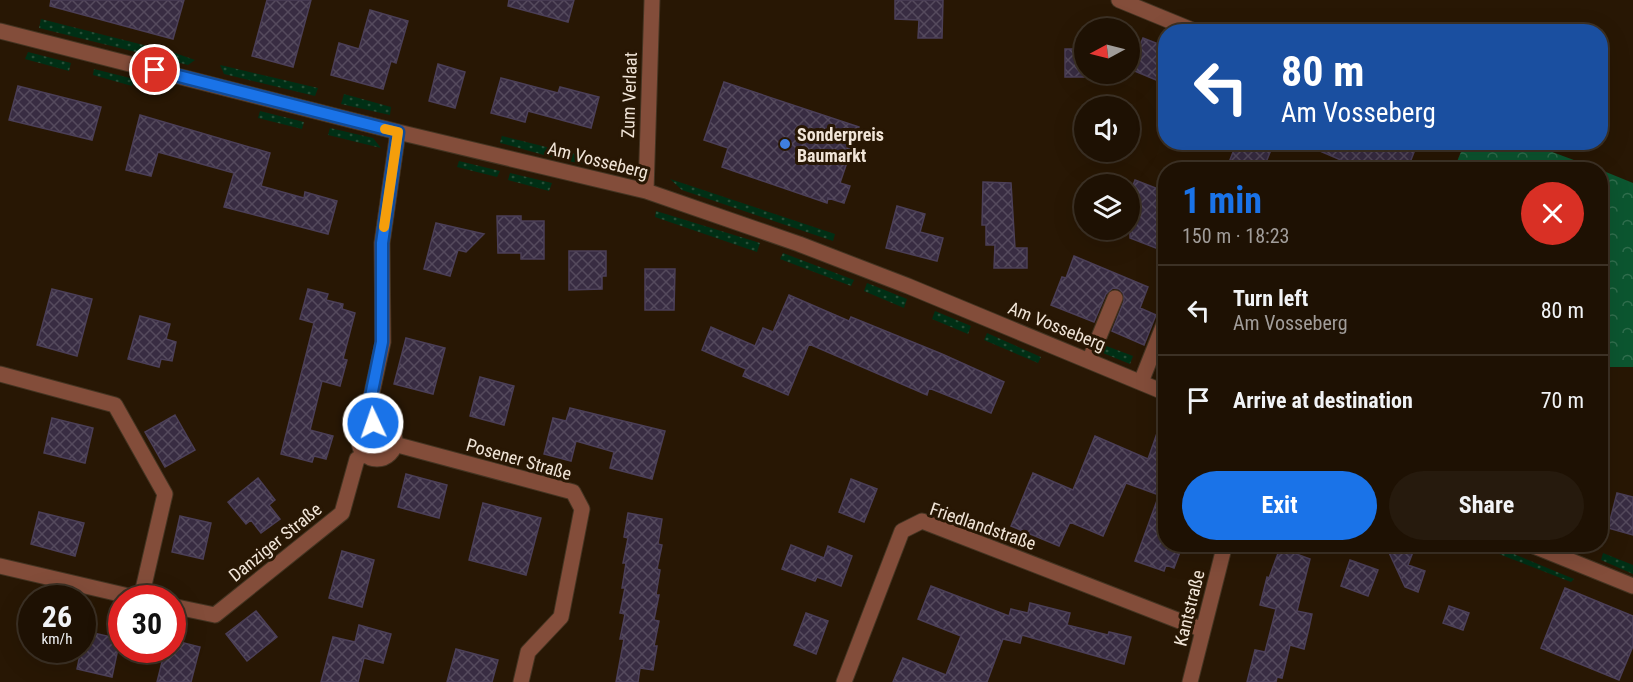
<!DOCTYPE html>
<html lang="en">
<head>
<meta charset="utf-8">
<style>
	body { margin:0; font-family:"Roboto Condensed",sans-serif; background:#261a0d; color:#f1f3f6; height:100vh; display:flex; flex-direction:column; font-size:22px; white-space:nowrap }
	* { box-sizing:border-box; margin:0 }
	p { font-size:20px; color:#a19d9a }
	.icon { flex:none; width:33px; height:33px; fill:none; stroke:currentColor; stroke-width:2; stroke-linecap:round; stroke-linejoin:round }
	.map { position:relative; flex:1; overflow:hidden }
	.drawer { position:absolute; left:1158px; top:162px; width:450px; height:390px; display:flex; flex-direction:column; background:#1e1103; border-radius:24px; box-shadow:0 6px 24px #0002,0 0 0 2px #3c3125 }
	.drawer>* { flex:none }
	.banner { position:absolute; left:1158px; top:24px; width:450px; height:126px; border-radius:24px; box-shadow:0 6px 24px #0002,0 0 0 2px #3c3125; background:#1a4fa0; color:#fff; overflow:hidden }
	.needle { width:39px; rotate:263deg }
	.fabs { position:absolute; left:1074px; top:18px; display:grid; gap:12px }
	.fabs a { display:grid; place-items:center; width:66px; height:66px; border-radius:50%; background:#1e1103; box-shadow:0 6px 24px #0002,0 0 0 2px #3c3125; font-size:30px }
	.speed { position:absolute; left:18px; top:585px; display:flex; gap:12px; font-size:30px; font-weight:700; text-align:center }
	.speed>* { display:grid; place-content:center; width:78px; height:78px; border-radius:50%; background:#1e1103; box-shadow:0 6px 24px #0002,0 0 0 2px #3c3125; line-height:1 }
	.speed small { font-size:15px; font-weight:400 }
	.speed .limit { border:9px solid #d22; background:#fff; color:#111 }
	.pin { position:absolute; display:grid; place-items:center; width:51px; height:51px; color:#fff; margin:-26px; border:3px solid #fff; border-radius:50%; box-shadow:0 2px 6px #0007 }
	.me { position:absolute; width:66px; margin:-33px; rotate:357deg; stroke-linejoin:round; filter:drop-shadow(0 0 4px #0008) }
	.turn { display:flex; align-items:center; gap:21px; height:126px; padding:0 24px; font-size:27px }
	.turn .icon { width:78px; height:78px; stroke-width:2.5 }
	.turn b { display:block; font-size:42px; line-height:51px }
	.round { display:grid; place-items:center; flex:none; width:63px; height:63px; border-radius:32px; background:#261a0d }
	.summary { display:flex; align-items:center; justify-content:space-between; height:102px; padding:0 24px }
	h1 { font-size:36px; font-weight:700; line-height:45px; color:#1a73e8 }
	.primary-button { display:flex; gap:12px; margin-top:auto; padding:12px 24px }
	.primary-button a { flex:1; height:69px; border-radius:36px; background:#1a73e8; color:#fff; font-size:24px; font-weight:700; line-height:69px; text-align:center }
	.primary-button a+a { background:#261a0d; color:#f1f3f6 }
	ul { padding:0; list-style:none }
	li { display:flex; align-items:center; gap:18px; height:90px; padding:0 24px; border-top:2px solid #3c3125 }
	li div { flex:1 }
	li b { display:block; font-size:22px }
	li em { font-style:normal }
	.map>svg:first-child { display:block }
	.green { fill:url(#green-dots) }
	.forest { fill:url(#forest-crowns) }
	.building { fill:url(#building-cross-hatch); stroke:#4b3f57; stroke-width:1.5 }
	.lines { fill:none; stroke-linecap:round; stroke-linejoin:round }
	.minor-casing { stroke:#443422; stroke-width:17 }
	.minor { stroke:#834d3a; stroke-width:15 }
	.route-casing { stroke:#114b97; stroke-width:15 }
	.route { stroke:#1a73e8; stroke-width:10 }
	.slow { stroke:#f59e0b; stroke-width:10 }
	.shop-dot { fill:#3f7fe0; stroke:#281704; stroke-width:2 }
	.labels { text-anchor:middle; dominant-baseline:central; stroke-width:6; stroke-linejoin:round; paint-order:stroke }
	.street-label { font-size:18px; fill:#f1e5d8; stroke:#281704 }
	.poi-label { font-size:18px; font-weight:bold; fill:#f1e5d8; stroke:#281704; text-anchor:start }
</style>
</head>
<body>
<div class="map">
<svg width="1633" height="682" viewBox="0 0 1633 682">
	<defs>
		<pattern id="green-dots" width="8" height="8" patternUnits="userSpaceOnUse" patternTransform="scale(1.5)"><rect width="8" height="8" fill="#002f15"/><path d="M2 2h.1M6 6h.1" fill="none" stroke="#264d36" stroke-width="1.8" stroke-linecap="round"/></pattern>
		<pattern id="forest-crowns" width="20" height="18" patternUnits="userSpaceOnUse" patternTransform="scale(1.5)"><rect width="20" height="18" fill="#0c5630"/><path d="M2 6a3 3 0 1 1 6 0M12 15a3 3 0 1 1 6 0" fill="none" stroke="#306e4d"/></pattern>
		<pattern id="building-cross-hatch" width="8" height="8" patternUnits="userSpaceOnUse" patternTransform="scale(1.5)"><rect width="8" height="8" fill="#382c42"/><path d="M0 0l8 8M0 8l8-8" fill="none" stroke="#554a5d"/></pattern>
	</defs>
	<rect width="100%" height="100%" fill="#281704"/>
	<path class="green" d="M41 19 175 53 195 60 188 65 39 28Z
		M28 52 71 63 69 71 25 59Z
		M220 65 318 88 315 96 224 74Z
		M94 69 134 79 132 86 93 75Z
		M344 94 391 107 390 115 341 104Z
		M260 111 304 122 302 129 258 118Z
		M330 128 373 138 381 148 328 135Z
		M502 135V136L619 165C605 175 521 148 500 143Z
		M459 161 500 171 497 177 457 167Z
		M510 173 552 183 549 191 508 180Z
		M670 179 835 234 833 241 682 190Z
		M656 211 760 243 757 252 655 217Z
		M783 253 854 280 851 286 780 259Z
		M867 283 907 299 904 308 864 291Z
		M935 311 971 326 968 334 932 319Z
		M987 333 1041 357 1038 363 984 340Z
		M1101 344 1133 356 1130 364 1098 351Z
		M1476 545H1492L1574 579 1571 582Z
		M1603 553 1633 565V574L1601 560Z"/>
	<path class="forest" d="M1465 142 1528 143 1598 169H1454Z
		M1601 170 1633 183V367H1601Z"/>
	<path class="building" d="M51 0H184L173 39 50 6Z
		M267 0H311L293 67 252 56Z
		M509 0H574L568 22 508 6Z
		M895 0H943L942 38H918L919 20 895 19Z
		M370 10 408 21 396 63 391 61 383 89 331 75 339 43 359 49Z
		M1143 38 1166 47V84L1130 69Z
		M1065 49H1084V77H1065Z
		M438 64 465 72 455 108 429 101Z
		M501 78 558 93 560 87 599 97 591 128 528 111 525 122 491 113Z
		M724 82 859 127 840 183 850 186 844 203 828 198 827 203 722 167 728 148 704 140Z
		M18 86 101 107 92 140 9 120Z
		M140 115 270 153 261 186 304 198 305 192 337 201 328 234 224 207 234 173 158 152 151 176 126 170Z
		M1237 142H1274L1263 170H1226Z
		M1299 142H1418L1407 170H1364Z
		M1135 180 1166 192V252L1130 238V194Z
		M983 182 1011 183 1015 248H1027V268H994L995 245H986V225H982Z
		M897 206 925 214 920 232 943 238 937 261 886 248Z
		M497 216H521V221H544V259H521V253H498Z
		M436 223 484 234 466 252 458 250 450 276 424 269Z
		M569 251H606V276H602V289L569 290Z
		M1074 256 1148 287 1140 308 1156 315 1144 345 1112 331 1124 301 1123 293 1119 289 1113 288 1106 294 1094 322 1051 305 1062 277 1066 278Z
		M645 269H675L674 310H645Z
		M52 289 92 299 77 356 37 345Z
		M308 289 328 294 326 300 343 304 342 309 355 313 343 359 347 360 340 386 322 381 310 430 333 436 326 459 314 456 312 462 281 454 314 323 300 319Z
		M789 295 849 321 851 317 942 354 1004 382 991 413 929 388 927 395 809 344 788 395 743 376 746 369 702 350 711 327 755 346 763 328 773 332Z
		M140 316 170 324 166 339 176 342 172 361 161 359 159 367 128 359Z
		M406 338 445 348 433 394 394 384Z
		M480 377 514 386 504 425 470 416Z
		M570 408 665 431 652 479 610 468 614 452 576 441 571 461 544 454 553 418 566 421Z
		M175 415 195 450 165 467 145 432Z
		M1163 416 1166 544H1183L1174 568 1166 565 1164 571 1135 561 1159 495 1126 483 1103 536 1070 522 1059 546 1011 526 1033 473 1073 490 1095 436 1148 459Z
		M52 418 93 428 85 463 44 453Z
		M406 474 447 485 439 518 398 507Z
		M258 478 275 500 269 505 280 519 261 533 251 520 246 524 228 502Z
		M851 479 877 489 864 522 839 512Z
		M1617 493 1633 497V535L1608 528Z
		M483 503 541 518 526 575 469 560Z
		M39 512 84 523 75 556 31 544Z
		M628 513 662 519 658 544 662 545 657 569 660 570 656 595H659L654 620 659 621 654 646H657L653 670 640 668 638 682H616L624 639H620L625 614 620 613 625 588H622L626 563H623L628 538 624 537Z
		M180 516 211 523 203 559 172 552Z
		M1385 544H1416L1408 565 1425 571 1418 592 1405 587Z
		M791 545 824 558 828 546 852 556 841 586 817 577 815 581 782 569Z
		M1280 548 1310 559 1297 611 1312 614 1309 628 1304 649 1290 645 1282 678 1277 677 1276 682H1247L1255 650 1265 652 1276 609 1260 605 1267 577 1269 578Z
		M342 551 374 560 362 607 329 598Z
		M1350 560 1378 570 1368 596 1341 586Z
		M931 586 1009 616 1011 609 1028 613 1030 603 1070 613 1067 625 1108 635 1109 632 1131 637 1124 664 1022 635 1020 643 1003 639 987 682H893L903 658 946 675 961 636 918 619Z
		M1565 588 1633 616V646L1619 680 1541 648Z
		M1449 606 1469 613 1463 630 1443 623Z
		M256 611 277 637 247 661 226 634Z
		M806 613 828 621 816 654 794 645Z
		M359 625 391 634 383 663 364 658 358 682H321L333 637 355 642Z
		M85 631 120 639 112 677 77 669Z
		M172 640 200 647 191 682H157L165 650H172Z
		M456 649 498 660 492 682H447Z"/>
	<g class="lines">
		<g class="minor-casing">
			<path id="minor" d="M1119 0 1197 32
				M0 31 398 132 646 191 799 244 908 286 1166 393
				M646 191 652 0
				M1089 361 1115 298
				M0 374 115 405 165 494 141 598
				M1141 382 1166 319
				M373 423 368 411 383 342 382 243 398 132
				M359 441a18 18 0 1 1 36 0a18 18 0 1 1-36 0Z
				M394 444 573 492 582 509 561 617 528 652 521 682
				M1529 544 1633 586
				M0 566 137 598
				M172 606 215 615 342 513 357 459 365 454
				M844 682 902 531 922 521 1203 630
				M1190 682 1225 544"/>
		</g>
		<use href="#minor" class="minor"/>
	</g>
	<g class="lines">
		<g class="route-casing">
			<path id="route" d="M155 70 398 132 382 243V342L368 411 373 423"/>
		</g>
		<use href="#route" class="route"/>
		<path class="slow" d="M384 227 398 132 385 129"/>
	</g>
	<circle class="shop-dot" cx="785" cy="144" r="6"/>
	<g class="labels">
		<g class="street-label">
			<text transform="translate(629 95) rotate(-88)">Zum Verlaat</text>
			<text transform="translate(598 160) rotate(14)">Am Vosseberg</text>
			<text transform="translate(1057 326) rotate(22)">Am Vosseberg</text>
			<text transform="translate(519 459) rotate(16)">Posener Straße</text>
			<text transform="translate(983 526) rotate(19)">Friedlandstraße</text>
			<text transform="translate(275 542) rotate(-39)">Danziger Straße</text>
			<text transform="translate(1189 608) rotate(-76)">Kantstraße</text>
		</g>
		<g class="poi-label">
			<text x="797" y="134">Sonderpreis<tspan x="797" dy="21">Baumarkt</tspan></text>
		</g>
	</g>
</svg>
<div class="fabs">
<a><svg class="needle" viewBox="-14 -14 28 28"><path d="M0-13l5 13h-10z" fill="#e53935"/><path d="M0 13l5-13h-10z" fill="#a19d9a"/></svg></a>
<a><svg class="icon" aria-label="sound" viewBox="0 0 24 24"><path d="M4 9h4l5-4v14l-5-4H4zM17 9q2 3 0 6"/></svg></a>
<a><svg class="icon" aria-label="layers" viewBox="0 0 24 24"><path d="M12 4l9 5-9 5-9-5zM3 14l9 5 9-5"/></svg></a>
</div>
<div class="speed"><div>26<small>km/h</small></div><div class="limit">30</div></div>
<div class="pin" style="left:155px;top:70px;background:#d93025"><svg class="icon" aria-label="arrive" viewBox="0 0 24 24"><path d="M6 21V4h12l-3 4 3 4H6"/></svg></div>
<svg class="me" style="left:373px;top:423px" viewBox="-20 -20 40 40"><circle r="17" fill="#1a73e8" stroke="#fff" stroke-width="3"/><path d="M0-11L8 9 0 5-8 9z" fill="#fff"/></svg>
<div class="banner">
<div class="turn"><svg class="icon" aria-label="left" viewBox="0 0 24 24"><path d="M17 20v-9H6M10 6l-5 5 5 5"/></svg><div><b>80 m</b>Am Vosseberg</div></div>
</div>
<section class="drawer">
<div class="summary"><div><h1>1 min</h1><p>150 m · 18:23</p></div><a class="round" style="background:#d93025;color:#fff"><svg class="icon" aria-label="close" viewBox="0 0 24 24"><path d="M6 6l12 12M18 6L6 18"/></svg></a></div>
<ul>
<li><svg class="icon" aria-label="left" viewBox="0 0 24 24"><path d="M17 20v-9H6M10 6l-5 5 5 5"/></svg><div><b>Turn left</b><p>Am Vosseberg</p></div><em>80 m</em></li>
<li><svg class="icon" aria-label="arrive" viewBox="0 0 24 24"><path d="M6 21V4h12l-3 4 3 4H6"/></svg><div><b>Arrive at destination</b></div><em>70 m</em></li>
</ul>
<div class="primary-button"><a>Exit</a><a>Share</a></div>
</section>
</div>
</body>
</html>
